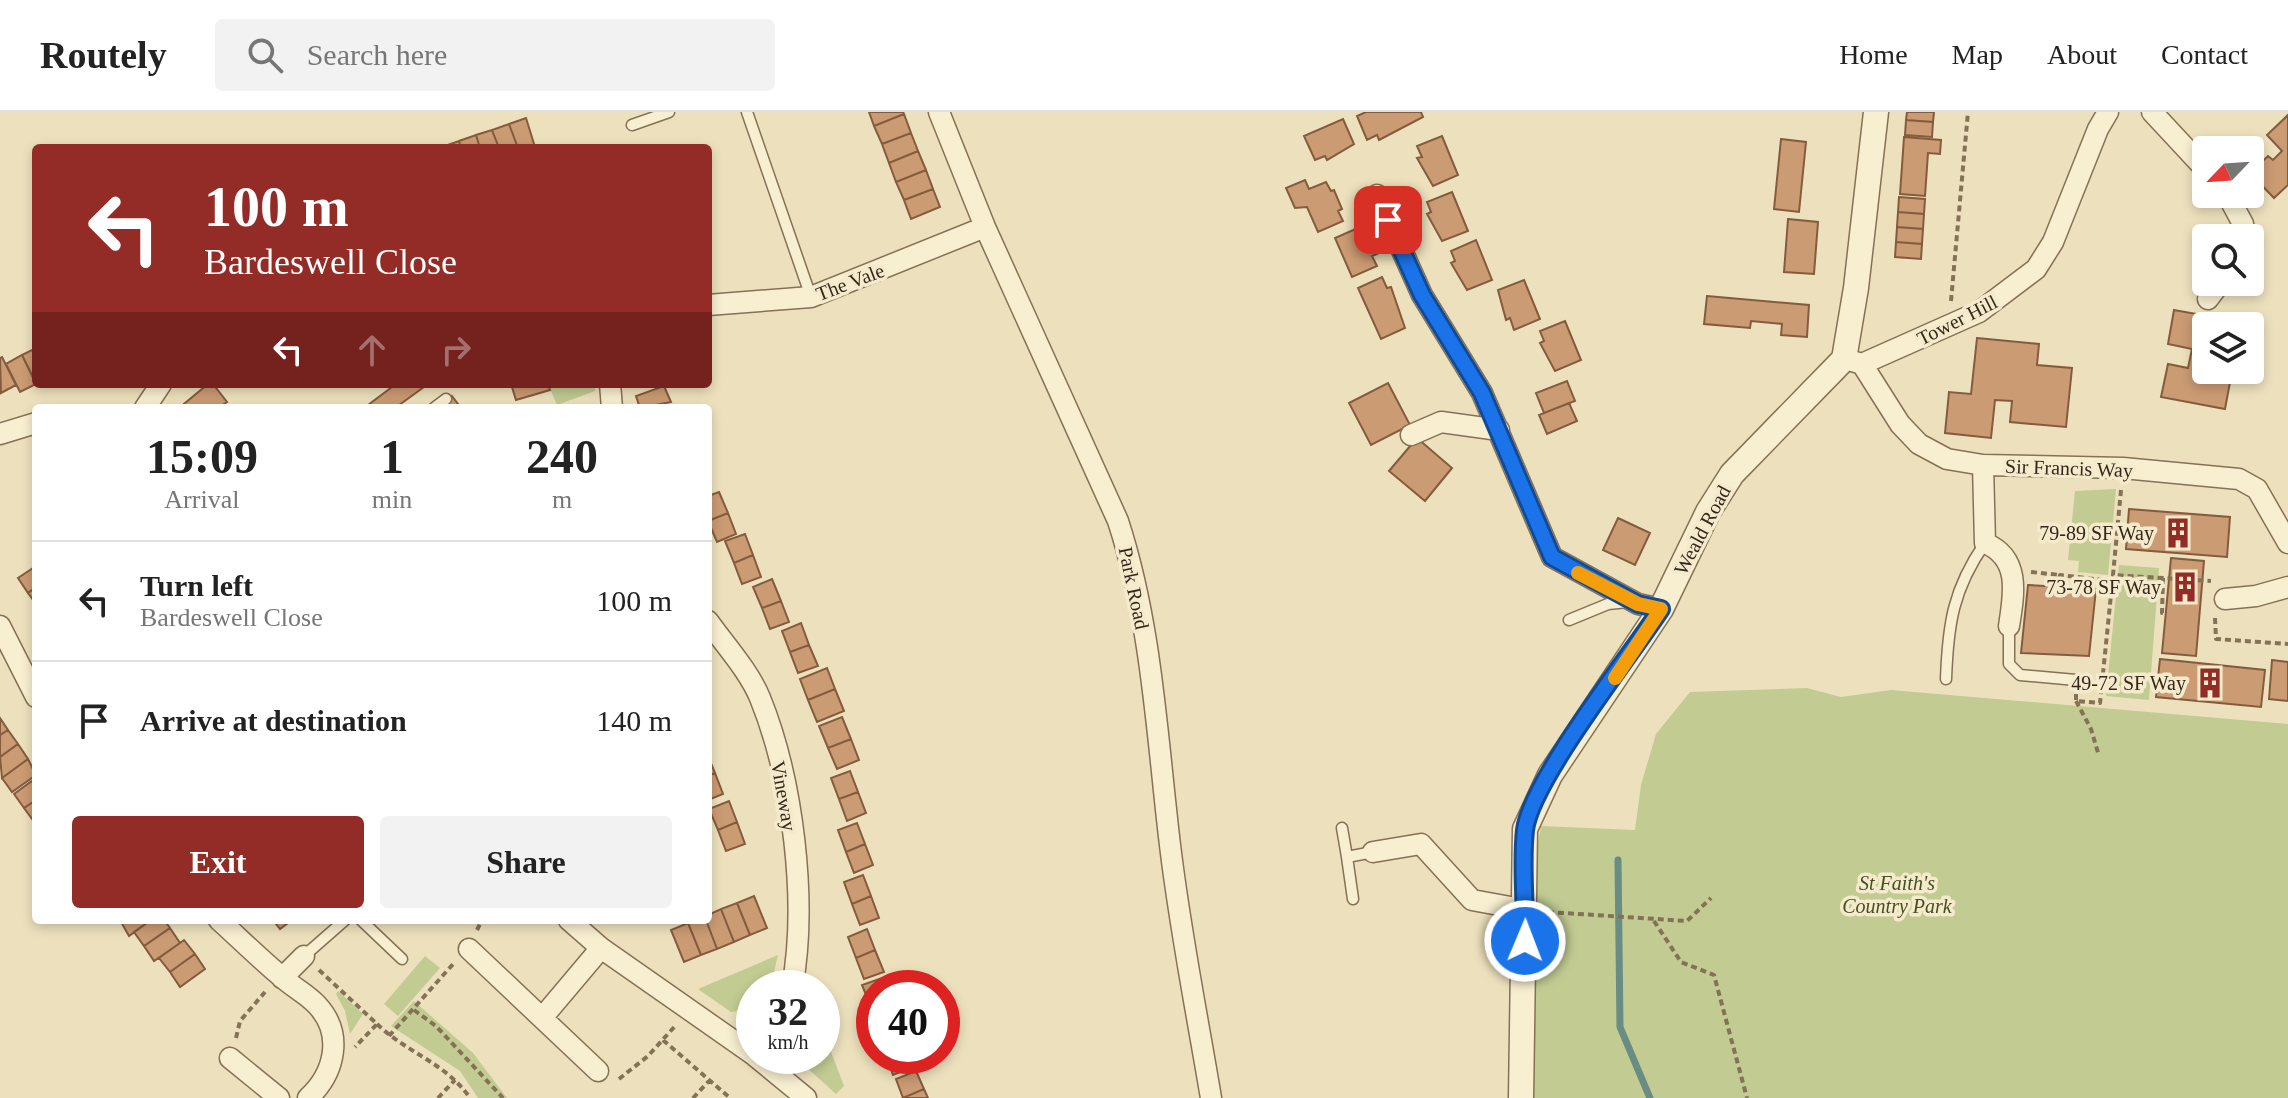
<!DOCTYPE html>
<html lang="en">
<head>
<meta charset="utf-8">
<style>
	body { margin:0; font-family:Georgia,serif; background:#f2f2f2; color:#222; height:100vh; display:flex; flex-direction:column; font-size:30px; white-space:nowrap }
	* { box-sizing:border-box; margin:0 }
	p { font-size:26px; color:#767676 }
	.icon { flex:none; width:44px; height:44px; fill:none; stroke:currentColor; stroke-width:2; stroke-linecap:round; stroke-linejoin:round }
	.map { position:relative; flex:1; overflow:hidden }
	.sheet { position:absolute; left:32px; top:292px; width:680px; height:520px; display:flex; flex-direction:column; background:#fff; border-radius:8px; box-shadow:0 4px 12px #0003 }
	.sheet>* { flex:none }
	.hud { position:absolute; left:32px; top:32px; width:680px; height:244px; border-radius:8px; box-shadow:0 4px 12px #0003; background:#932b27; color:#fff; overflow:hidden }
	.needle { width:52px; rotate:245deg }
	.tools { position:absolute; left:2192px; top:24px; display:grid; gap:16px }
	.tools a { display:grid; place-items:center; width:72px; height:72px; border-radius:8px; background:#fff; box-shadow:0 4px 12px #0003; font-size:40px }
	.speed { position:absolute; left:736px; top:858px; display:flex; gap:16px; font-size:40px; font-weight:700; text-align:center }
	.speed>* { display:grid; place-content:center; width:104px; height:104px; border-radius:50%; background:#fff; box-shadow:0 4px 12px #0003; line-height:1 }
	.speed small { font-size:20px; font-weight:400 }
	.speed .limit { border:12px solid #d22; background:#fff; color:#111 }
	.pin { position:absolute; display:grid; place-items:center; width:68px; height:68px; color:#fff; margin:-34px; border-radius:16px; box-shadow:0 4px 12px #0006 }
	.me { position:absolute; width:88px; margin:-44px; rotate:1deg; stroke-linejoin:round; filter:drop-shadow(0 0 6px #0008) }
	.turn { display:flex; align-items:center; gap:28px; height:168px; padding:0 40px; font-size:36px }
	.turn .icon { width:104px; height:104px; stroke-width:2.5 }
	.turn b { display:block; font-size:56px; line-height:68px }
	.lanes { display:flex; align-items:center; height:76px; padding:0 40px; background:#0003; justify-content:center; gap:40px; direction:ltr }
	.lanes .off { opacity:.35 }
	.eta { display:flex; justify-content:space-evenly; align-items:center; height:136px; text-align:center }
	.eta b { font-size:48px; font-weight:700; line-height:56px }
	.button { display:flex; gap:16px; margin-top:auto; padding:16px 40px }
	.button a { flex:1; height:92px; border-radius:8px; background:#932b27; color:#fff; font-size:32px; font-weight:700; line-height:92px; text-align:center }
	.button a+a { background:#f2f2f2; color:#222 }
	ul { padding:0; list-style:none }
	li { display:flex; align-items:center; gap:24px; height:120px; padding:0 40px; border-top:2px solid #e0e0e0 }
	li div { flex:1 }
	li b { display:block; font-size:30px }
	li em { font-style:normal }
	header { display:flex; align-items:center; gap:48px; box-sizing:border-box; height:112px; padding:0 40px; background:#fff; border-bottom:2px solid #e0e0e0 }
	header strong { font-size:38px }
	nav { display:flex; gap:44px; margin-inline-start:auto; font-size:28px }
	.search { width:560px; height:72px; background:#f2f2f2; display:flex; align-items:center; gap:20px; box-sizing:border-box; padding:0 28px; border-radius:8px; color:#767676; font-size:30px }
	.map>svg:first-child { display:block }
	.green { fill:#c1cb92 }
	.lines { fill:none; stroke-linecap:round; stroke-linejoin:round }
	.stream { stroke:#698c84; stroke-width:7 }
	.building { fill:#cb9b73; stroke:#845c3d; stroke-width:2 }
	.service-casing { stroke:#857156; stroke-width:13 }
	.minor-casing { stroke:#857156; stroke-width:23 }
	.tertiary-casing { stroke:#857156; stroke-width:27 }
	.path { stroke:#857156; stroke-width:4; stroke-dasharray:6 4; stroke-linecap:butt }
	.service { stroke:#f8eed0; stroke-width:10 }
	.minor { stroke:#f8eed0; stroke-width:20 }
	.tertiary { stroke:#f8eed0; stroke-width:24 }
	.route-casing { stroke:#114b97; stroke-width:20 }
	.route { stroke:#1a73e8; stroke-width:14 }
	.slow { stroke:#f59e0b; stroke-width:14 }
	.labels { text-anchor:middle; dominant-baseline:central; stroke-width:7; stroke-linejoin:round; paint-order:stroke }
	.street-label { font-size:20px; fill:#34281b; stroke:#f5ebcc }
	.poi-label { font-size:20px; fill:#34281b; stroke:#f5ebcc; text-anchor:end }
	.park-label { font-size:20px; font-style:italic; fill:#435022; stroke:#f5ebcc }
</style>
</head>
<body>
<header>
<strong>Routely</strong>
<div class="search"><svg class="icon" aria-label="search" viewBox="0 0 24 24"><circle cx="10" cy="10" r="6"/><path d="M15 15l6 6"/></svg>Search here</div>
<nav><a>Home</a><a>Map</a><a>About</a><a>Contact</a></nav>
</header>
<div class="map">
<svg width="2288" height="986" viewBox="0 0 2288 986">
	<rect width="100%" height="100%" fill="#ede1bd"/>
	<path class="green" d="M548 272H595V279L557 293Z
		M2116 377 2108 463 2078 460 2079 449 2068 448 2075 379Z
		M2119 453 2159 456 2149 588 2106 584Z
		M1807 576 1841 585 1891 578 2288 612V986H1521L1526 798 1541 714 1635 718 1641 673 1656 622 1690 580Z
		M778 843 770 876H754L753 896 731 900 698 877Z
		M425 844 440 856 398 904 384 892Z
		M338 879 363 902 350 922 345 899 336 882Z
		M414 889 473 941 507 986H478L460 959 391 914Z
		M822 916 844 974 836 982 794 944H822Z"/>
	<g class="lines">
		<path class="stream" d="M1618 748 1620 915 1650 986"/>
	</g>
	<path class="building" d="M869 0H903L904 2 874 14Z
		M1366 0H1421L1423 5 1379 28 1377 23 1367 28 1357 4Z
		M1907 0H1934L1933 10 1906 8Z
		M904 2 911 21 882 32 874 14Z
		M2288 3V73L2274 86 2250 61 2268 44 2273 48 2282 39 2267 23Z
		M526 6 535 35 518 36 509 12Z
		M1343 7 1354 32 1327 48 1325 44 1315 48 1304 24Z
		M1906 8 1933 10 1932 25 1905 23Z
		M509 12 518 36H499L492 18Z
		M492 18 499 36H480L476 23Z
		M911 21 918 39 889 51 882 32Z
		M476 23 480 36H461L459 29Z
		M1442 24 1458 63 1433 74 1417 46 1422 45 1417 34Z
		M1904 25 1941 28 1940 42 1928 41 1925 84 1900 82Z
		M1781 27 1806 30 1799 100 1774 97Z
		M459 29 461 36H443L442 35Z
		M918 39 926 58 896 70 889 51Z
		M926 58 933 77 904 88 896 70Z
		M1305 68 1309 77 1326 70 1331 79 1334 78 1342 97 1338 99 1343 109 1318 120 1307 95 1295 96 1286 76Z
		M933 77 940 95 911 107 904 88Z
		M1452 80 1468 119 1442 129 1427 102 1431 100 1427 90Z
		M1899 85 1925 87 1924 102 1898 100Z
		M1898 100 1924 102 1923 117 1897 115Z
		M1788 107 1818 110 1814 162 1784 160Z
		M1360 115 1377 142 1372 144 1377 154 1352 165 1335 126Z
		M1897 115 1923 117 1922 132 1896 130Z
		M1476 128 1492 168 1467 178 1451 151 1455 149 1451 139Z
		M1896 130 1922 132 1921 147 1895 145Z
		M1382 165 1387 176 1391 175 1405 216 1381 227 1358 176Z
		M1524 168 1540 207 1514 218 1510 206 1506 208 1498 178Z
		M1707 184 1809 193 1807 225 1781 223 1782 212 1751 209 1750 216 1704 212Z
		M2174 198 2241 210 2240 214H2206L2203 259 2231 265 2225 297 2161 285 2168 252 2188 256 2192 237 2168 232Z
		M1565 209 1581 248 1555 259 1540 231 1544 229 1540 219Z
		M1977 226 2039 232 2037 253 2072 256 2066 315 2010 310 2012 289 1995 288 1991 326 1945 321 1949 280 1971 282Z
		M36 236V271L22 243Z
		M22 243 36 272 20 280 6 252Z
		M2 245 16 273 1 281 0 246Z
		M1567 269 1575 289 1544 301 1536 281Z
		M1388 271 1410 313 1371 333 1349 291Z
		M208 272H213L227 290 218 296H179Z
		M396 272 424 275 395 296H364Z
		M511 272H548L550 278 516 288Z
		M664 274 671 290 640 296 636 284Z
		M452 284 461 296H436Z
		M1569 291 1577 309 1547 322 1539 303Z
		M1417 326 1452 356 1425 389 1389 359Z
		M719 380 728 401 708 409V384Z
		M2129 397 2230 405 2227 445 2126 437Z
		M728 401 736 422 717 430 708 409Z
		M1618 406 1650 421 1635 453 1603 438Z
		M745 422 753 443 734 451 725 429Z
		M753 443 761 465 742 472 734 451Z
		M2171 446 2204 449 2196 544 2162 541Z
		M36 454V475L28 481 18 466Z
		M772 467 781 489 762 496 753 475Z
		M2028 473 2096 477 2089 544 2021 541Z
		M36 475V492L28 481Z
		M781 489 789 510 770 517 762 496Z
		M801 511 809 533 790 540 782 519Z
		M809 533 818 554 798 561 790 540Z
		M2160 547 2265 558 2261 595 2156 585Z
		M2272 548 2288 550V589L2269 587Z
		M827 556 835 577 808 588 800 567Z
		M835 577 844 599 817 610 808 588Z
		M842 605 851 627 828 636 819 614Z
		M0 606 8 618 0 623Z
		M8 618 18 632 0 645V623Z
		M851 627 859 648 837 657 828 636Z
		M18 632 28 647 2 666 0 645Z
		M708 644 715 661 708 664Z
		M28 647 36 663 12 680 2 666Z
		M850 659 858 680 839 687 831 666Z
		M715 661 723 682 708 688V664Z
		M36 666V688L24 696 14 682Z
		M858 680 866 701 847 709 839 687Z
		M36 688V710L35 711 24 696Z
		M729 689 737 710 718 718 709 697Z
		M737 710 745 732 726 739 718 718Z
		M857 711 865 732 846 740 838 718Z
		M865 732 873 753 854 761 846 740Z
		M863 763 871 784 852 792 844 770Z
		M754 784 767 816 750 823 737 791Z
		M871 784 879 806 860 813 852 792Z
		M737 791 750 823 734 830 721 797Z
		M721 797 734 830 717 837 706 808 708 803Z
		M120 808H151L129 824Z
		M151 808H164L170 816 144 834 134 820Z
		M273 808H292L280 817Z
		M695 808H706L717 837 701 843 688 811Z
		M688 811 701 843 684 850 671 818Z
		M170 816 180 831 154 849 144 834Z
		M867 817 875 838 856 846 848 825Z
		M184 828 195 842 170 860 159 846Z
		M875 838 884 860 864 867 856 846Z
		M195 842 205 857 180 875 170 860Z
		M882 866 885 876H874V893L871 895 862 873Z
		M886 944H908L912 955 893 963Z
		M916 959 924 977 903 986 896 967Z
		M924 977 928 986H903Z"/>
	<g class="lines">
		<g class="service-casing">
			<path id="service" d="M747 0 811 185
				M632 13 669 0
				M434 296 446 287
				M1569 508 1608 492 1628 490
				M2009 514V552L2020 563 2076 568
				M1946 567C1948 512 1953 477 1985 431
				M1342 716 1347 745 1373 740
				M1347 745 1353 787
				M361 808 402 847
				M304 844 345 808"/>
		</g>
		<g class="minor-casing">
			<path id="minor" d="M939 0 985 115 1118 409C1152 513 1157 625 1170 733 1180 818 1197 902 1211 986
				M2152 0 2206 58
				M2227 82 2243 112 2246 126
				M1377 83 1422 183 1482 281 1552 445 1638 492 1661 497
				M2208 187 2221 170
				M708 193 811 185 985 115
				M1852 249 1862 252 1979 200 2036 157 2053 130 2098 17 2108 0
				M1862 252 1900 312 1919 332 1947 347 1983 353 2123 356 2239 367 2257 377 2288 431
				M610 272 612 296
				M145 296 161 272
				M0 322 36 311
				M1411 323 1441 310 1499 318
				M1983 353 1985 431C2021 446 2014 482 2009 514
				M2225 487 2256 484 2288 475
				M708 509C725 533 749 559 760 586 793 667 808 790 792 876
				M0 514 36 585
				M1373 740 1421 732 1472 788 1526 798
				M219 808C240 827 261 848 283 866 294 876 307 882 317 893 344 922 335 961 308 986
				M569 808 601 836 754 943
				M469 837 598 959
				M282 866 304 844
				M542 906 601 836
				M755 944 806 986
				M230 946 279 986"/>
		</g>
		<g class="tertiary-casing">
			<path id="tertiary" d="M1521 986 1525 717 1550 663 1661 497 1708 400 1732 362 1844 247 1856 176 1876 0"/>
		</g>
		<path class="path" d="M1951 189 1968 0
			M2121 378 2113 463 2211 469
			M2031 460 2060 463
			M2163 466 2162 501 2166 502
			M2058 475 2060 463 2112 469
			M2215 506 2216 527 2288 532
			M2076 582V589L2100 591 2113 463
			M2076 589 2091 617 2099 644
			M1548 800 1687 809 1711 786
			M1654 809 1681 850 1714 863 1747 986
			M477 818 482 808
			M319 858 377 912 355 935
			M414 898 436 914 503 986
			M377 912C407 941 446 951 470 986
			M389 924 454 851
			M236 926 240 909 265 880
			M663 928 730 986
			M619 967 648 944 676 913
			M438 986 455 968
			M693 986 709 969"/>
		<use href="#service" class="service"/>
		<use href="#minor" class="minor"/>
		<use href="#tertiary" class="tertiary"/>
	</g>
	<g class="lines">
		<g class="route-casing">
			<path id="route" d="M1388 108 1422 183 1482 281 1552 445 1638 492 1661 497C1630 544 1531 669 1525 718 1521 754 1526 793 1525 829"/>
		</g>
		<use href="#route" class="route"/>
		<path class="slow" d="M1578 461 1638 492 1661 497 1615 566"/>
	</g>
	<defs>
		<g id="building-bare" transform="scale(2.4)"><path d="M-4-6H4V6H1V3H-1V6H-4ZM-2.5-4.3h1.7v1.8h-1.7ZM.8-4.3h1.7v1.8H.8ZM-2.5-1h1.7V.8h-1.7ZM.8-1h1.7V.8H.8Z" fill="#932b27" stroke="#f5ebcc" stroke-width="2.5" paint-order="stroke"/></g>
	</defs>
	<g fill-rule="evenodd">
		<use href="#building-bare" x="2178" y="421"/>
		<use href="#building-bare" x="2185" y="475"/>
		<use href="#building-bare" x="2210" y="571"/>
	</g>
	<g class="labels">
		<g class="street-label">
			<text transform="translate(850 170) rotate(-21)">The Vale</text>
			<text transform="translate(1957 208) rotate(-27)">Tower Hill</text>
			<text transform="translate(2069 356) rotate(2)">Sir Francis Way</text>
			<text transform="translate(1702 418) rotate(-62)">Weald Road</text>
			<text transform="translate(1134 476) rotate(78)">Park Road</text>
			<text transform="translate(784 684) rotate(80)">Vineway</text>
		</g>
		<g class="poi-label">
			<text x="2154" y="421">79-89 SF Way</text>
			<text x="2161" y="475">73-78 SF Way</text>
			<text x="2186" y="571">49-72 SF Way</text>
		</g>
		<g class="park-label">
			<text x="1897" y="771">St Faith's<tspan x="1897" dy="23">Country Park</tspan></text>
		</g>
	</g>
</svg>
<div class="tools">
<a><svg class="needle" viewBox="-14 -14 28 28"><path d="M0-13l5 13h-10z" fill="#e53935"/><path d="M0 13l5-13h-10z" fill="#767676"/></svg></a>
<a><svg class="icon" aria-label="search" viewBox="0 0 24 24"><circle cx="10" cy="10" r="6"/><path d="M15 15l6 6"/></svg></a>
<a><svg class="icon" aria-label="layers" viewBox="0 0 24 24"><path d="M12 4l9 5-9 5-9-5zM3 14l9 5 9-5"/></svg></a>
</div>
<div class="speed"><div>32<small>km/h</small></div><div class="limit">40</div></div>
<div class="pin" style="left:1388px;top:108px;background:#d93025"><svg class="icon" aria-label="arrive" viewBox="0 0 24 24"><path d="M6 21V4h12l-3 4 3 4H6"/></svg></div>
<svg class="me" style="left:1525px;top:829px" viewBox="-20 -20 40 40"><circle r="17" fill="#1a73e8" stroke="#fff" stroke-width="3"/><path d="M0-11L8 9 0 5-8 9z" fill="#fff"/></svg>
<div class="hud">
<div class="turn"><svg class="icon" aria-label="left" viewBox="0 0 24 24"><path d="M17 20v-9H6M10 6l-5 5 5 5"/></svg><div><b>100 m</b>Bardeswell Close</div></div>
<div class="lanes"><svg class="icon" aria-label="left" viewBox="0 0 24 24"><path d="M17 20v-9H6M10 6l-5 5 5 5"/></svg><svg class="icon off" aria-label="ahead" viewBox="0 0 24 24"><path d="M12 20V5M6 11l6-6 6 6"/></svg><svg class="icon off" aria-label="right" viewBox="0 0 24 24"><path d="M7 20v-9h11M14 6l5 5-5 5"/></svg></div>
</div>
<section class="sheet">
<div class="eta">
<div><b>15:09</b><p>Arrival</p></div>
<div><b>1</b><p>min</p></div>
<div><b>240</b><p>m</p></div>
</div>
<ul>
<li><svg class="icon" aria-label="left" viewBox="0 0 24 24"><path d="M17 20v-9H6M10 6l-5 5 5 5"/></svg><div><b>Turn left</b><p>Bardeswell Close</p></div><em>100 m</em></li>
<li><svg class="icon" aria-label="arrive" viewBox="0 0 24 24"><path d="M6 21V4h12l-3 4 3 4H6"/></svg><div><b>Arrive at destination</b></div><em>140 m</em></li>
</ul>
<div class="button"><a>Exit</a><a>Share</a></div>
</section>
</div>
</body>
</html>
